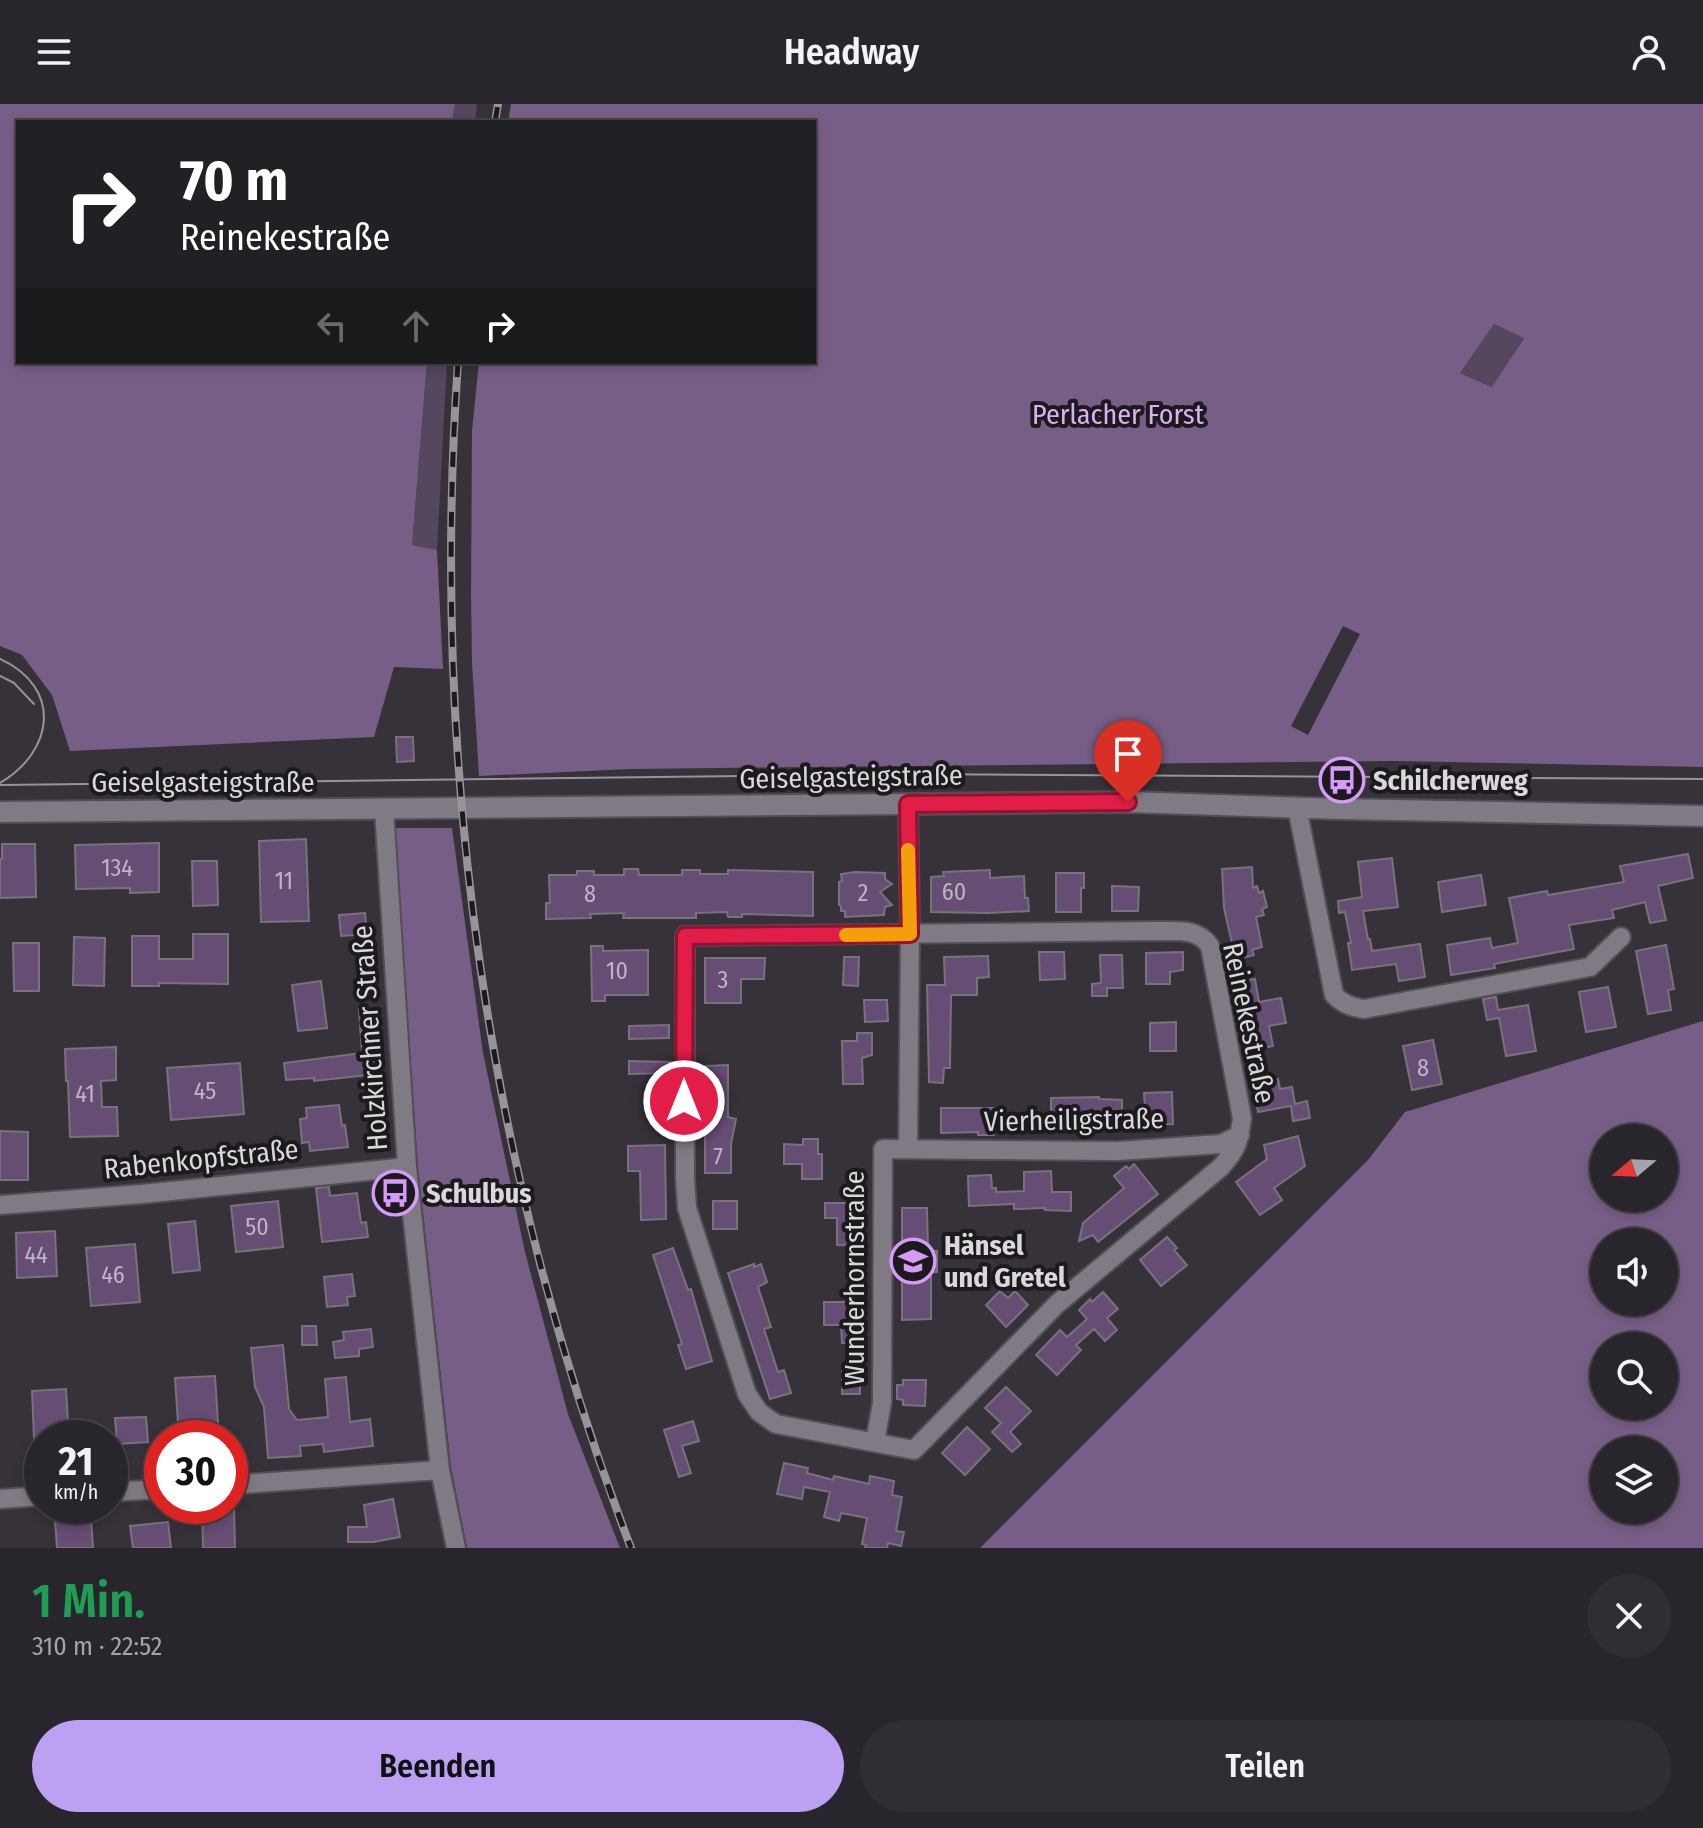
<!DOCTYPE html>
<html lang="de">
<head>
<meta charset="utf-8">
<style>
	body { margin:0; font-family:"Fira Sans Condensed",sans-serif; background:#312d34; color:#f1f3f6; height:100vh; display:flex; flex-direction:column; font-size:30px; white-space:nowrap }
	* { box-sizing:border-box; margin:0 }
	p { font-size:26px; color:#a5a5a9 }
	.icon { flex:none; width:44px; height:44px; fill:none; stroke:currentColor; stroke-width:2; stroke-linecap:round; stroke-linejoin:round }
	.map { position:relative; height:1444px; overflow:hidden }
	.side { display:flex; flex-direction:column; background:#29252c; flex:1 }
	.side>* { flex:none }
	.top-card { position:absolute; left:16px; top:16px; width:800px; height:244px; border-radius:0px; box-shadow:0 4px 12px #0003,0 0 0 2px #454248; background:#202124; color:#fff; overflow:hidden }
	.needle { width:52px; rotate:251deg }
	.buttons { position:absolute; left:1590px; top:1020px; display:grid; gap:16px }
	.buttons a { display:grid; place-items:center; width:88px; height:88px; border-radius:50%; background:#29252c; box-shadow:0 4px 12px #0003,0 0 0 2px #454248; font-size:40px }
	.speed { position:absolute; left:24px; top:1316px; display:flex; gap:16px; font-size:40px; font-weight:700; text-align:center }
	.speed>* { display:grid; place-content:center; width:104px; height:104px; border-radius:50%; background:#29252c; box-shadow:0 4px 12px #0003,0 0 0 2px #454248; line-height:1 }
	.speed small { font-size:20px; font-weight:400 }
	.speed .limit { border:12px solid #d22; background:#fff; color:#111 }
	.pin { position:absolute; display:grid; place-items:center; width:68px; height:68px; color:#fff; margin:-82px -34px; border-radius:50% 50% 50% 0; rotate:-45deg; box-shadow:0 0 8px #0007 }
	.pin .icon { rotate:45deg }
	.me { position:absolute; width:88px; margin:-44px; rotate:0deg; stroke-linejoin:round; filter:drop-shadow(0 0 6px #0008) }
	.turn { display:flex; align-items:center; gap:28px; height:168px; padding:0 32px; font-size:36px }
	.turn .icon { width:104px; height:104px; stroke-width:2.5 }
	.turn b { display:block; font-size:56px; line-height:68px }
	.lanes { display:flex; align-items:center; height:76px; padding:0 32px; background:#0003; justify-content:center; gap:40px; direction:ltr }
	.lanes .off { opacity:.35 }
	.round { display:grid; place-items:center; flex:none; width:84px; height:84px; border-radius:42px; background:#312d34 }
	.overview { display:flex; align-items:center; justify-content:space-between; height:136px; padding:0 32px }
	h1 { font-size:48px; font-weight:600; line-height:60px; color:#1e9e55 }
	.action { display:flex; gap:16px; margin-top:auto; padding:16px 32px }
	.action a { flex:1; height:92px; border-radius:48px; background:#bca0f2; color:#111; font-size:32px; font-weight:600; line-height:92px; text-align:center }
	.action a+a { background:#312d34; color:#f1f3f6 }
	header { display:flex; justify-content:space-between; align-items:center; height:104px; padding:0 32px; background:#29252c; font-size:36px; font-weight:600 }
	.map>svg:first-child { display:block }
	.green { fill:#55475e }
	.forest { fill:#775e86; fill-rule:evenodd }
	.building { fill:#664d74; stroke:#78727c; stroke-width:2 }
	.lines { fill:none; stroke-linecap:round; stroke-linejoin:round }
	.street-casing { stroke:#534e56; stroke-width:22 }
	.secondary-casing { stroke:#534e56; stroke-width:24 }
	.street { stroke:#807a84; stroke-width:18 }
	.secondary { stroke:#807a84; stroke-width:20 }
	.tram { stroke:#98939a; stroke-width:2 }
	.rail-casing { stroke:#98939a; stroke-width:8 }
	.rail { stroke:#1d1a1e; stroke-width:5; stroke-dasharray:15; stroke-linecap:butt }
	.route-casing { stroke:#92132f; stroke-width:20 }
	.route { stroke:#e11d48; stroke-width:14 }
	.slow { stroke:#f59e0b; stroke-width:14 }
	.labels { text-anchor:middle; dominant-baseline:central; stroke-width:8; stroke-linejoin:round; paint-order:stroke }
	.number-label { font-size:24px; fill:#beb4c3 }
	.park-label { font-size:28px; fill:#d9b1f2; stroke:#1d1a1e }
	.street-label { font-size:28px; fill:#dbd7dd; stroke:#1d1a1e }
	.poi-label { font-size:28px; font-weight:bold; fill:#dbd7dd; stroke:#1d1a1e; text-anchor:start }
</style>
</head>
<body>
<header><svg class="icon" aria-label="menu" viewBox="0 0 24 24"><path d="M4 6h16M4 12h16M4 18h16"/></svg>Headway<svg class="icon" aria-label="person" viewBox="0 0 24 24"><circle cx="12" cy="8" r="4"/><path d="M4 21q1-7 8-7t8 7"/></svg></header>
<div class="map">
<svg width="1703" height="1444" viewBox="0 0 1703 1444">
	<rect width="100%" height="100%" fill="#37313a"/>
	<path class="green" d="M455 0H477L475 18H452Z
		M1494 220 1524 233 1493 283 1460 269Z
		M427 258H447L437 446 412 441Z"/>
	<path class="forest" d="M0 0H455L452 18H18V258H427L412 441 437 446 443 565 394 563 374 633 70 647 52 591 22 551 0 542Z
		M511 0H1703V663L1395 657 630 665 479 672 472 558 471 492 472 327 479 258H814V18H508ZM1494 220 1524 234 1492 283 1460 269ZM1343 522 1360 530 1308 631 1291 622Z
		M394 724H452L483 949 525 1148 568 1310 620 1444H467L451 1363 418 1063Z
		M1703 917V1444H980L1368 1056 1405 1008ZM1664 1034V1094H1604V1034ZM1664 1138V1198H1604V1138ZM1664 1242V1302H1604V1242ZM1664 1346V1406H1604V1346Z"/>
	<path class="building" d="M396 633H413L414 657 397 658Z
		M306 735 309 817 261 818 259 737Z
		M159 739V788L130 789V784L76 785 75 741Z
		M2 740H35L36 793 0 794V755H2Z
		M1688 750 1693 774 1658 782 1666 816 1650 819 1645 798 1612 806 1614 814 1569 821 1574 845 1494 860 1495 864 1451 871 1447 841 1490 834 1492 844 1518 839 1509 794 1547 787 1548 791 1624 778 1620 762Z
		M1392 754 1398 803 1363 807 1368 835H1370L1372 847 1420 840 1425 873 1399 877 1396 860 1352 866 1348 839H1351L1345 808 1339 809 1338 797 1362 793 1358 758Z
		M192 757H217L218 801 193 802Z
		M1252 763 1253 784 1257 782 1259 789 1263 787 1267 803 1262 805 1264 811 1256 813 1262 843 1252 846 1254 851 1238 855 1237 848H1234L1224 804 1222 765Z
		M624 765H638L639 771H682V766H700V770H728V766L813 768V812L742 810V813H728L727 808 696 809V814H623L624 809 590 810 591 814 546 815V799H550L549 771H577V767H594V771H624Z
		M990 766V774L1024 772 1025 794H1028L1029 807 988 809 931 808V773L944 772 943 768Z
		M855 768 885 769V775L892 780 880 788 892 801 885 803 884 811 845 813V807H841V802L839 801V778L842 777 841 770Z
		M1056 769H1084V784H1081V808H1056Z
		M1481 771 1486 801 1442 808 1438 778Z
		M1112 782 1139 783 1138 807H1112Z
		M365 809 367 830 341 832 339 811Z
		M193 830H228V880L159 879V882H132V832H159V855H193Z
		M74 833 105 834 104 882 73 881Z
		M13 839H39V887H14Z
		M1666 841 1674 885 1668 886 1671 906 1648 910 1636 847Z
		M591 842H603V847L648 846V891H605V897H592Z
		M1039 848H1064L1065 875 1040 876Z
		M1183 848V866L1170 868V880H1146V849Z
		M1100 851H1122L1123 884H1107V892H1092V880L1101 879Z
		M988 852 989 873 977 874V891H951L950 964H944L943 979 929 978 927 881H945L944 853Z
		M844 853H859L858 882 843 881Z
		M705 854H765L764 875H741V899H705Z
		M1255 875 1259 898 1281 894 1286 919 1269 922 1273 942 1247 947 1234 878Z
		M321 877 327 924 298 927 292 881Z
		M1608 883 1616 923 1586 928 1579 888Z
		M1496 893 1498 906 1528 901 1536 947 1506 952 1499 914 1487 916 1483 895Z
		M864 896H887L888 917 865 918Z
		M374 904 382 983 369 984 368 971 314 977V974L286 976 284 959 362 949 359 905Z
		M1176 918V947H1150V919Z
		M669 921V934L629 935V922Z
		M857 929H872V951L862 954 863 980H843L842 937H857Z
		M1433 936 1442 980 1412 986 1403 942Z
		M116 943V976L101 977 102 1003H117L118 1032 70 1033 68 977H66L65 945Z
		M629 957 673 958V969L629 970Z
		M240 959 244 1010 171 1016 167 964Z
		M728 961V1013L736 1015 731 1040V1069H705V1031L714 993 705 992V962Z
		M1278 975 1280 985 1292 983 1295 1000 1307 997 1310 1014 1293 1017 1291 1002 1258 1008 1253 979Z
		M1172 988 1173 1020 1146 1021 1144 989Z
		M1099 993V995L1122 996V1023L1051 1022V994Z
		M339 1001 342 1022 345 1021 348 1043 310 1047 309 1038 302 1039 300 1015 307 1014 306 1004Z
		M941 1004H994V1031H978V1028L941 1029Z
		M0 1027 28 1028V1076H0Z
		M1298 1032 1305 1062 1274 1084 1282 1096 1260 1111 1236 1078 1267 1055 1264 1041Z
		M803 1035H818V1050H822V1075H802V1060H784V1040L803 1041Z
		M665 1041 666 1115 641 1116 640 1067H628V1042Z
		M1134 1060 1158 1090 1098 1138 1093 1131 1079 1137 1083 1119 1124 1084 1114 1072 1126 1062 1129 1065Z
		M1051 1067 1052 1088H1071V1107L1045 1106V1104L1014 1105V1100L969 1102 968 1072 991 1071 992 1084H996V1088L1024 1087V1068Z
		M329 1083 330 1092 357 1089 361 1119 366 1118 368 1133 322 1138 316 1084Z
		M278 1097 283 1143 236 1148 231 1102Z
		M713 1097H737V1125H713Z
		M825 1099H850V1114H863V1142L837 1141V1114H825Z
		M902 1104H927L928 1147H937V1168H931V1215L902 1216Z
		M195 1117 200 1166 173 1169 168 1120Z
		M55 1127 57 1172 17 1174 16 1129Z
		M1167 1133 1177 1144 1174 1146 1187 1161 1161 1182 1140 1156Z
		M135 1140 140 1198 91 1202 86 1144Z
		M673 1144 688 1186 691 1185 712 1257 686 1265 678 1241 682 1240 653 1151Z
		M754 1160V1163L761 1160 767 1178 758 1183 771 1223 764 1225 778 1268 784 1266 791 1289 770 1295 728 1169Z
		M352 1170 355 1192 347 1193 348 1201 327 1203 324 1173Z
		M1000 1187 1008 1194 1015 1187 1028 1201 1006 1223 986 1201Z
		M1103 1188 1118 1205 1107 1214 1117 1226 1105 1237 1094 1225 1076 1241 1081 1246 1057 1271 1036 1251 1060 1226 1067 1233 1087 1215 1079 1206 1090 1195 1092 1198Z
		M824 1198H863L862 1221H860V1238L842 1239 841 1221H824Z
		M302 1222H316L317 1241H302Z
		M371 1225 373 1243 359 1245V1252L335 1254 333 1238 344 1236 343 1228Z
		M283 1241 289 1305 297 1316 328 1313 325 1275 346 1273 350 1318 370 1315 373 1342 324 1348 323 1340 300 1342 301 1352 268 1354 264 1303 255 1283 251 1244Z
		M842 1267 860 1268V1290H842Z
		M215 1272 219 1334H179L175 1274Z
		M903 1276H926L925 1302 903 1301V1296L897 1295V1281H903Z
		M1006 1283 1031 1307 1010 1328 1021 1340 1012 1348 992 1328 1001 1319 985 1304Z
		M66 1285 69 1334H34L32 1287Z
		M146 1313 148 1338 117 1340 115 1314Z
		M693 1317 699 1337 682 1342 691 1369 679 1373 664 1326Z
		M967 1323 990 1345 965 1371 942 1349Z
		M784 1359 808 1364 807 1369 833 1376 834 1372 869 1380 870 1372 894 1377 892 1391 902 1393 896 1427 904 1428 901 1442 888 1439 887 1444H865L866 1441 862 1440 867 1414 841 1409 839 1417 824 1413 830 1388 804 1383 802 1395 777 1390Z
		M393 1395 400 1433 374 1438H348V1423H367L364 1401Z
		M234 1403 235 1444H203L202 1404Z
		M91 1414 93 1444H57L55 1416Z
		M168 1418 171 1444H133L130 1422Z"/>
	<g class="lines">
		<g class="street-casing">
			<path id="street" d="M908 700 910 830 908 1045
				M1297 703 1334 891C1343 900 1351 903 1364 905L1590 863 1621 833
				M384 705 407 1063 440 1366 456 1444
				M1153 827C1174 828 1196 822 1210 842L1242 1014C1239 1038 1237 1045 1221 1063L1057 1200 914 1346 776 1320 759 1308 747 1290 687 1104 685 1074V832Z
				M0 1101 142 1090 407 1063
				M875 1338 882 1299 883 1045 1118 1047 1221 1040 1240 1031
				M230 1381 440 1366
				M110 1388 162 1385
				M0 1395 42 1392"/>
		</g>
		<g class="secondary-casing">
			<path id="secondary" d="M0 708 1128 698 1340 705 1703 712"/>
		</g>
		<use href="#street" class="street"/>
		<use href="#secondary" class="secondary"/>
		<path class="tram" d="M0 555C63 584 54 647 0 679
			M0 572 14 579 34 600
			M0 681 905 670 1703 675"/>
		<g class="rail-casing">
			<path id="rail" d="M495 18 498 0
				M458 258C430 659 487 1068 631 1444"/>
		</g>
		<use href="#rail" class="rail"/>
	</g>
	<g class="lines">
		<g class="route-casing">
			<path id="route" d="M684 997 685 832 910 830 908 700 1128 698"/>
		</g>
		<use href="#route" class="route"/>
		<path class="slow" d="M846 831 910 830 908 746"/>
	</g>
	<defs>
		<g id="bus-ring" transform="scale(2.3)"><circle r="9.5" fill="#1d1a1e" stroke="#d69bf9" stroke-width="1.5"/><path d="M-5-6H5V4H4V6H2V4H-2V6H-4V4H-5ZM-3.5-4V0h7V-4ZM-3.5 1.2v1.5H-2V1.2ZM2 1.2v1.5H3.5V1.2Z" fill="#d69bf9"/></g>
		<g id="school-ring" transform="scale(2.3)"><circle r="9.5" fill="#1d1a1e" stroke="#d69bf9" stroke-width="1.5"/><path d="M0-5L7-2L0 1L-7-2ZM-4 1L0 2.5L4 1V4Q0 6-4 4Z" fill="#d69bf9"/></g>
	</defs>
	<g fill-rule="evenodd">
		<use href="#bus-ring" x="1342" y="676"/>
		<use href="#bus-ring" x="395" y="1089"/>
		<use href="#school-ring" x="913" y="1157"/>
	</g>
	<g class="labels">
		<g class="number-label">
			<text x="117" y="764">134</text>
			<text x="284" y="777">11</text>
			<text x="954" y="788">60</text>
			<text x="863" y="789">2</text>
			<text x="590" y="790">8</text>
			<text x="617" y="867">10</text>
			<text x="723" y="876">3</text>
			<text x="1423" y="964">8</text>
			<text x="205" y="987">45</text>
			<text x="85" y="990">41</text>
			<text x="718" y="1053">7</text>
			<text x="257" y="1123">50</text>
			<text x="36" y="1151">44</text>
			<text x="113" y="1171">46</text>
		</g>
		<g class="park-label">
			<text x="1118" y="310">Perlacher Forst</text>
		</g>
		<g class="street-label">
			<text transform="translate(851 673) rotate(-1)">Geiselgasteigstraße</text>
			<text x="203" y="678">Geiselgasteigstraße</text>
			<text transform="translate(1249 919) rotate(78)">Reinekestraße</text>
			<text transform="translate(370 934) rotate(-94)">Holzkirchner Straße</text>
			<text transform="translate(1074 1016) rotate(-1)">Vierheiligstraße</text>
			<text transform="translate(201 1055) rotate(-6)">Rabenkopfstraße</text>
			<text transform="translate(854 1174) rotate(-90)">Wunderhornstraße</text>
		</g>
		<g class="poi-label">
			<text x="1373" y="676">Schilcherweg</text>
			<text x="426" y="1089">Schulbus</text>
			<text x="944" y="1141">Hänsel<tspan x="944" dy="32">und Gretel</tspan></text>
		</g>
	</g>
</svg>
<div class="buttons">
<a><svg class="needle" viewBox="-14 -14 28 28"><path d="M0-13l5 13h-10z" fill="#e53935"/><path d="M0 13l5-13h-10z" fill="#a5a5a9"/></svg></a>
<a><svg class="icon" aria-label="sound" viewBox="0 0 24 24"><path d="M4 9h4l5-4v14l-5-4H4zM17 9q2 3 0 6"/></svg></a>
<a><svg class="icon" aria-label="search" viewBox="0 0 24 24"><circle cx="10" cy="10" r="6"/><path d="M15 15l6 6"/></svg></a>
<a><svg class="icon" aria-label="layers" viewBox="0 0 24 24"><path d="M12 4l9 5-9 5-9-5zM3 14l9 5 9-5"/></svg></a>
</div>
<div class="speed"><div>21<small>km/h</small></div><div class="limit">30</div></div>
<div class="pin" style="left:1128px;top:698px;background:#d93025"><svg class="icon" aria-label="arrive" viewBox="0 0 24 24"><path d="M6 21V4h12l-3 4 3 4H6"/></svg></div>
<svg class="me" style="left:684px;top:997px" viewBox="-20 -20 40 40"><circle r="17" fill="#e11d48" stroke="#fff" stroke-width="3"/><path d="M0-11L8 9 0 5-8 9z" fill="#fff"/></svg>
<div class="top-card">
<div class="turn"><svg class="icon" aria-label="right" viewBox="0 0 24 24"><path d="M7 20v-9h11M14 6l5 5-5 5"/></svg><div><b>70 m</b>Reinekestraße</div></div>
<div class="lanes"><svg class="icon off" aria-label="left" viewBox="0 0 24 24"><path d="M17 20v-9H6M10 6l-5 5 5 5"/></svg><svg class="icon off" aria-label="ahead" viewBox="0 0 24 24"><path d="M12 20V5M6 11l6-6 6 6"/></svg><svg class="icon" aria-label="right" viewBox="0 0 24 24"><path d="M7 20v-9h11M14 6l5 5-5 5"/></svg></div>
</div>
</div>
<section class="side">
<div class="overview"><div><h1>1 Min.</h1><p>310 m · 22:52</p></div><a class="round"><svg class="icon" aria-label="close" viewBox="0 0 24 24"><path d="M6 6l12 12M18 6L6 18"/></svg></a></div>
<div class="action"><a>Beenden</a><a>Teilen</a></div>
</section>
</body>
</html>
